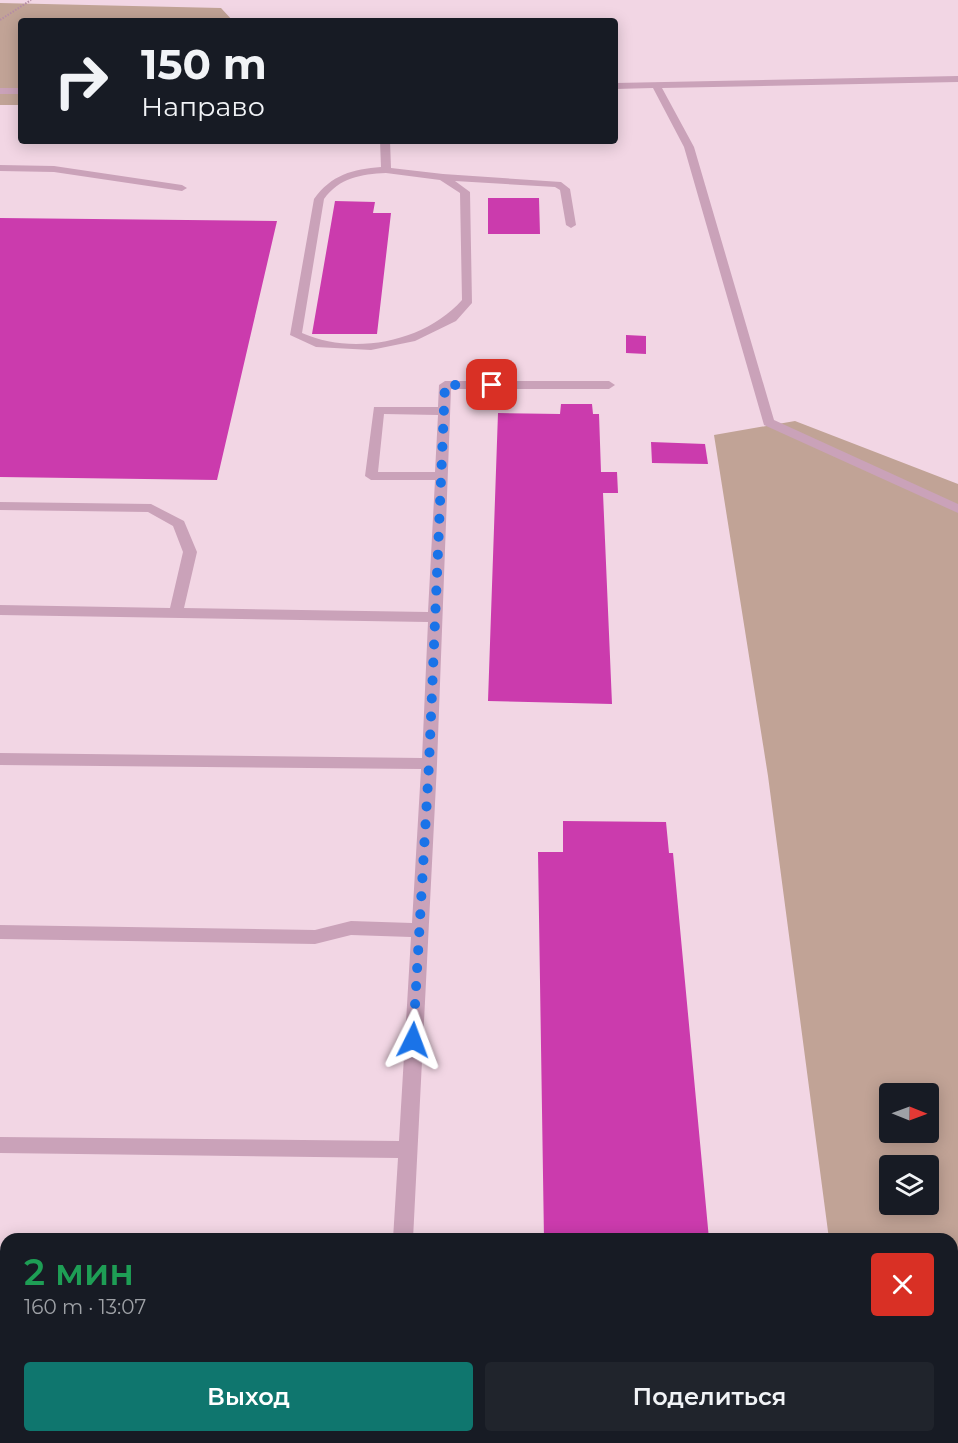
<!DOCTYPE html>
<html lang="ru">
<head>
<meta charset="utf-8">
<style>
	body { margin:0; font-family:Montserrat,sans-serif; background:#20242c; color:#f1f3f6; height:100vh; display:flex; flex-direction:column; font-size:22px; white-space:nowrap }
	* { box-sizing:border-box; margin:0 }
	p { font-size:20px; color:#9ea1a6 }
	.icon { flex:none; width:33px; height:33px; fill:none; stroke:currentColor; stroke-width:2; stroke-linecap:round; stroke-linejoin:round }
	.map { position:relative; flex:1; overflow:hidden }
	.panel { position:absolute; left:0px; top:1233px; width:958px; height:210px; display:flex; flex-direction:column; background:#171b24; border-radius:18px 18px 0 0; box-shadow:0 3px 15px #0003 }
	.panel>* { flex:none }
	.hud { position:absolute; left:18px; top:18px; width:600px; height:126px; border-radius:6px; box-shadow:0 3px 15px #0003; background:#171b24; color:#f1f3f6; overflow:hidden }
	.needle { width:39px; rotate:91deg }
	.buttons { position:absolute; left:879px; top:1083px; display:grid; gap:12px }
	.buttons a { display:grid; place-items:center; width:60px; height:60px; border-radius:6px; background:#171b24; box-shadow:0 3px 15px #0003; font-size:30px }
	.pin { position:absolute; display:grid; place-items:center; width:51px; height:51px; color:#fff; margin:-26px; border-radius:12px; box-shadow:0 3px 9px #0006 }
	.me { position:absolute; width:66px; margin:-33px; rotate:3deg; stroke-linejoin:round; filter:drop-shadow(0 0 4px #0008) }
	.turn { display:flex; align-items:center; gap:21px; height:126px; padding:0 24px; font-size:27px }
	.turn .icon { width:78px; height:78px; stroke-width:2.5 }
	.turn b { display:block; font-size:42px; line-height:51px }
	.round { display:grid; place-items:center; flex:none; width:63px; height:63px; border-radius:6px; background:#20242c }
	.summary { display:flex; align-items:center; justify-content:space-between; height:102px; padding:0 24px }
	h1 { font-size:36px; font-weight:600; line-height:45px; color:#1e9e55 }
	.action { display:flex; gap:12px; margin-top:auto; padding:12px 24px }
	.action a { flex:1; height:69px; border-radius:6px; background:#0f766e; color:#fff; font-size:24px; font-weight:600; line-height:69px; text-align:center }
	.action a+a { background:#20242c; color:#f1f3f6 }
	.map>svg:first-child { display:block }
	.green { fill:#c1a396; fill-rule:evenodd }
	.building { fill:#cb3bad }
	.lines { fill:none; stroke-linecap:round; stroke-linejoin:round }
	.path { stroke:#b58ca5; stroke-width:2; stroke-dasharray:1.5 1.5; stroke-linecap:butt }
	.minor { fill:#caa2b9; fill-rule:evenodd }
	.route { stroke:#1a73e8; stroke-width:10; stroke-dasharray:0 18 }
</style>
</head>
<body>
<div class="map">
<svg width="958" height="1443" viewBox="0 0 958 1443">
	<rect width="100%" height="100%" fill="#f2d6e4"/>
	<path class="green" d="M0 3 221 8 233 21H21V105H0Z
		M795 421 958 484V1443H855V1437H952V1239H829L768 776 714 435ZM890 1094H928V1132H890ZM890 1166H928V1204H890Z"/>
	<path class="building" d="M488 198H539L540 234H488Z
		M335 201 375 202 373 213H391L377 334H312Z
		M0 218 277 221 217 480 0 477Z
		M626 335 646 336V354L626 353Z
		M561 404H592L593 414H599L601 472H617L618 493H603L612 704 488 701 498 413 560 414Z
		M651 442 705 444 708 464 652 463Z
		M563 821 666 822 669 853H673L709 1239H544L538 852H563Z
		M547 1437H727L728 1443H547Z"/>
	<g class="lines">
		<path class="path" d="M0 20 31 0"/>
		<path class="minor" d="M958 76V82L662 88 694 147 774 420 958 504V513L764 425 684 147 653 88 615 89V83Z
			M0 88H21V94H0Z
			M380 141H390L391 168 443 174 561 182 570 189 576 225 571 228 566 225 560 190 555 187 455 181 470 192 472 303 456 321 415 341 371 350 316 347 290 335 314 199C331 175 353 169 381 167ZM386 173 440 180 460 193 462 300C425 342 353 356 302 333L324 199C339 178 361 174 386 173Z
			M0 165 54 166 182 185 187 188 182 191 54 172 0 171Z
			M445 381H609L615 385 609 389H451L437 764 413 1239H393L398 1158 0 1153V1137L399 1141 411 937 351 935 315 944 0 939V925L315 930 351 921 412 923 421 769 0 765V753L422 758 428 622 0 615V605L170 608 183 552 173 526 148 512 0 510V502L151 504 184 521 197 552 184 608 428 612 435 480H371L365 476 374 407H438L439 385ZM384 414 438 415 435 472H378Z
			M0 1416H6V1437H8L0 1438Z
			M384 1437H406V1443H384Z"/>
	</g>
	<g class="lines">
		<path class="route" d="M413 1040 429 764 445 385H492"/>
	</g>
</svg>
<div class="buttons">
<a><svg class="needle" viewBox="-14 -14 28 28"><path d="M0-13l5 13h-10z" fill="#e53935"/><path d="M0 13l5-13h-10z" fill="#9ea1a6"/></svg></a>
<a><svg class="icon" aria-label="layers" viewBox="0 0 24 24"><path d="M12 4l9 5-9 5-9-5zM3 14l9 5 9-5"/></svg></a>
</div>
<div class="pin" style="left:492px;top:385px;background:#d93025"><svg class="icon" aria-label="arrive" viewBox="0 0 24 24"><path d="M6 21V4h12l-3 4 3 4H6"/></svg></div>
<svg class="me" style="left:413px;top:1040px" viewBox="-20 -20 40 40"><path d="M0-17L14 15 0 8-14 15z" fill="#1a73e8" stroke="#fff" stroke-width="4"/></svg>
<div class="hud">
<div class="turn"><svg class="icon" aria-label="right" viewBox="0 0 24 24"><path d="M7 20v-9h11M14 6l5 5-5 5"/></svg><div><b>150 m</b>Направо</div></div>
</div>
<section class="panel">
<div class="summary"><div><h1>2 мин</h1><p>160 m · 13:07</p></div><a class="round" style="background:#d93025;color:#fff"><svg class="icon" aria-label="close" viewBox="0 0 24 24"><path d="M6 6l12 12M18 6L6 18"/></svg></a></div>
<div class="action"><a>Выход</a><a>Поделиться</a></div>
</section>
</div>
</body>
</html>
